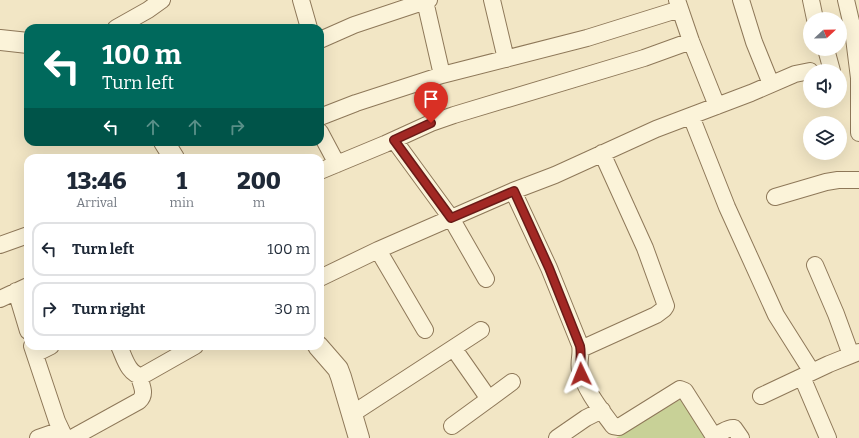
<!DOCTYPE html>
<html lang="en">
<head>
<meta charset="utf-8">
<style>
	body { margin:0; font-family:Bitter,serif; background:#f6f6f7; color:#1f2937; height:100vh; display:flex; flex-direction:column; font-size:15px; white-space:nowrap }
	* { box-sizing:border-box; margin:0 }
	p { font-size:13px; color:#747a83 }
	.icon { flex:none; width:22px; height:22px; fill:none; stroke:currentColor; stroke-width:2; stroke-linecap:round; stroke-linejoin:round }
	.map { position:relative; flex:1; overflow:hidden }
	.details { position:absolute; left:24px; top:154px; width:300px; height:196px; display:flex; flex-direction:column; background:#fff; border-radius:12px; box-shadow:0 4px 16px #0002 }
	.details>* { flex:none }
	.guide { position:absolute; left:24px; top:24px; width:300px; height:122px; border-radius:12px; box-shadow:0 4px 16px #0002; background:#00695c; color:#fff; overflow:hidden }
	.needle { width:26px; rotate:68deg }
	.fabs { position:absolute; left:803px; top:12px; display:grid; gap:8px }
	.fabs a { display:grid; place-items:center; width:44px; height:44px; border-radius:50%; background:#fff; box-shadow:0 4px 16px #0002; font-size:20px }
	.pin { position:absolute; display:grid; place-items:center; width:34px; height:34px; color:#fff; margin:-41px -17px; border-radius:50% 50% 50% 0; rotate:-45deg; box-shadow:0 0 4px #0007 }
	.pin .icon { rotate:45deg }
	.me { position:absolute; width:44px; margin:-22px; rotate:358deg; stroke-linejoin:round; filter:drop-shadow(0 0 3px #0008) }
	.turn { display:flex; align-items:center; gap:14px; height:84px; padding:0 12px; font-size:18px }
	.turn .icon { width:52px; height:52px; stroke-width:2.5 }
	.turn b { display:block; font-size:28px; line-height:34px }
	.lanes { display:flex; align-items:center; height:38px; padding:0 12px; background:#0003; justify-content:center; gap:20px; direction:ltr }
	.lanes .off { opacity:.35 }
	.eta { display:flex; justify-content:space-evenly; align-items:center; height:68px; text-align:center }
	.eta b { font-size:24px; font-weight:800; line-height:28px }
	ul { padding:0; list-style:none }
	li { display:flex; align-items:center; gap:12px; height:54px; margin:0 8px 6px; padding:0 4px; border:2px solid #e0e1e3; border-radius:12px }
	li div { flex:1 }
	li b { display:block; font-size:15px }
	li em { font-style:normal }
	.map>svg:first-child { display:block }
	.green { fill:#c8d197 }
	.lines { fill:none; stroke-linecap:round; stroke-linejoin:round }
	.minor-casing { stroke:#8e7859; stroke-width:18 }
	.tertiary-casing { stroke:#8e7859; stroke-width:22 }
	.minor { stroke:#fbf3d9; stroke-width:16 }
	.tertiary { stroke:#fbf3d9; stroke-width:20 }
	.route-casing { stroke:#691a17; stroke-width:10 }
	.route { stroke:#a22824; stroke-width:7 }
</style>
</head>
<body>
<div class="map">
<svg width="859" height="438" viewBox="0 0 859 438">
	<rect width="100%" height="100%" fill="#f2e6c5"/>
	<path class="green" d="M681 399 709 438H616Z"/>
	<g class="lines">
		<g class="minor-casing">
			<path id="minor" d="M301 0 309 28
				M492 0 506 59
				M677 0 691 41 717 106
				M741 0 754 42 771 84
				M811 0 815 19
				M846 0 853 30 859 78V133
				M425 1 442 75
				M116 28 148 10 162 0
				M320 40 354 25 429 0
				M826 49 832 71
				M691 116 727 207 776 315 812 372
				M320 117 356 103 442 75 587 38 680 9
				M320 132 337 164
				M394 140 451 218 486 279
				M320 171 385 144 431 123 454 115 644 58 691 41
				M513 191 549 268 580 345C582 354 578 362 580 370 584 389 602 411 613 426L619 427 680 389 685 391 713 435C721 435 726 427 734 428L741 438
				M775 197 826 182 838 180H859
				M0 245 28 235
				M378 250 425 330
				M815 265 836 314 851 355
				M320 278 378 250 513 191 555 175 656 129 751 93 795 74 810 71
				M16 291 28 331
				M0 299 28 286
				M32 346 57 421 65 438
				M119 346C124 356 128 375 142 376L195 346
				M581 349 656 315 664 309 666 306 645 248 602 153
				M35 354 51 346
				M802 377 828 438
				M761 396 829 364 859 352
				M489 399 512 382
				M352 414 481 330
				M452 426 489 399 454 349
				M38 438 61 430
				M72 438 139 401C147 394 141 385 139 376
				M557 438 586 418 602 410"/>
		</g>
		<g class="tertiary-casing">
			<path id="tertiary" d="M0 40 28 43
				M164 142 174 158
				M318 346 338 369 341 377 359 438"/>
		</g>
		<use href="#minor" class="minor"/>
		<use href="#tertiary" class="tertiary"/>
	</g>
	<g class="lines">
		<g class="route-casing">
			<path id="route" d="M431 123 394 140 451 218 514 191 549 268 580 346C582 355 579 365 581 374"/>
		</g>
		<use href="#route" class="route"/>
	</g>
</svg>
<div class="fabs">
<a><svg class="needle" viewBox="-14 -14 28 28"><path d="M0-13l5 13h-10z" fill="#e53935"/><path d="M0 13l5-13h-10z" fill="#747a83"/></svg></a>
<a><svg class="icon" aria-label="sound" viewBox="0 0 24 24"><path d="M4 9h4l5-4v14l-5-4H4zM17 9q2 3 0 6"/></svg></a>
<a><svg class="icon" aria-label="layers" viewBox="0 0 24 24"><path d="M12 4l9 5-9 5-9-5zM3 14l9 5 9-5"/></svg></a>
</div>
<div class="pin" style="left:431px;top:123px;background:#d93025"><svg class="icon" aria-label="arrive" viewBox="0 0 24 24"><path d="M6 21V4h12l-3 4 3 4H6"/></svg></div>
<svg class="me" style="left:581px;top:374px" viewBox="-20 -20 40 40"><path d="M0-17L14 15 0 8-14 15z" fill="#a22824" stroke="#fff" stroke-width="4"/></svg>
<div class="guide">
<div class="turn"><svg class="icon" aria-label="left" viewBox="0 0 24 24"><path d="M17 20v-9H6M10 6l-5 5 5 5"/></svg><div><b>100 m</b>Turn left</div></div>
<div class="lanes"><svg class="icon" aria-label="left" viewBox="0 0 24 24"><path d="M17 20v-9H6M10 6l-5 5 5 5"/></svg><svg class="icon off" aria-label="ahead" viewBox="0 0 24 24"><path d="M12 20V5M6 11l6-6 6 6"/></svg><svg class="icon off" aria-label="ahead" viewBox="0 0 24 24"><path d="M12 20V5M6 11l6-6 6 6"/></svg><svg class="icon off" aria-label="right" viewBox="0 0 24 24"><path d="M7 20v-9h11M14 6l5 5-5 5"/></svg></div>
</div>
<section class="details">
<div class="eta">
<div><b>13:46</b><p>Arrival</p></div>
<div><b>1</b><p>min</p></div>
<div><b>200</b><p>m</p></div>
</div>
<ul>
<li><svg class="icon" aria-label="left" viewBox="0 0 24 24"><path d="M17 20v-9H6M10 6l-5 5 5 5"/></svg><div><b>Turn left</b></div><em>100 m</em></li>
<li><svg class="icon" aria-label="right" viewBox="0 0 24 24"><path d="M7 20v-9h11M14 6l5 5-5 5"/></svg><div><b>Turn right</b></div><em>30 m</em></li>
</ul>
</section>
</div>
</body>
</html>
